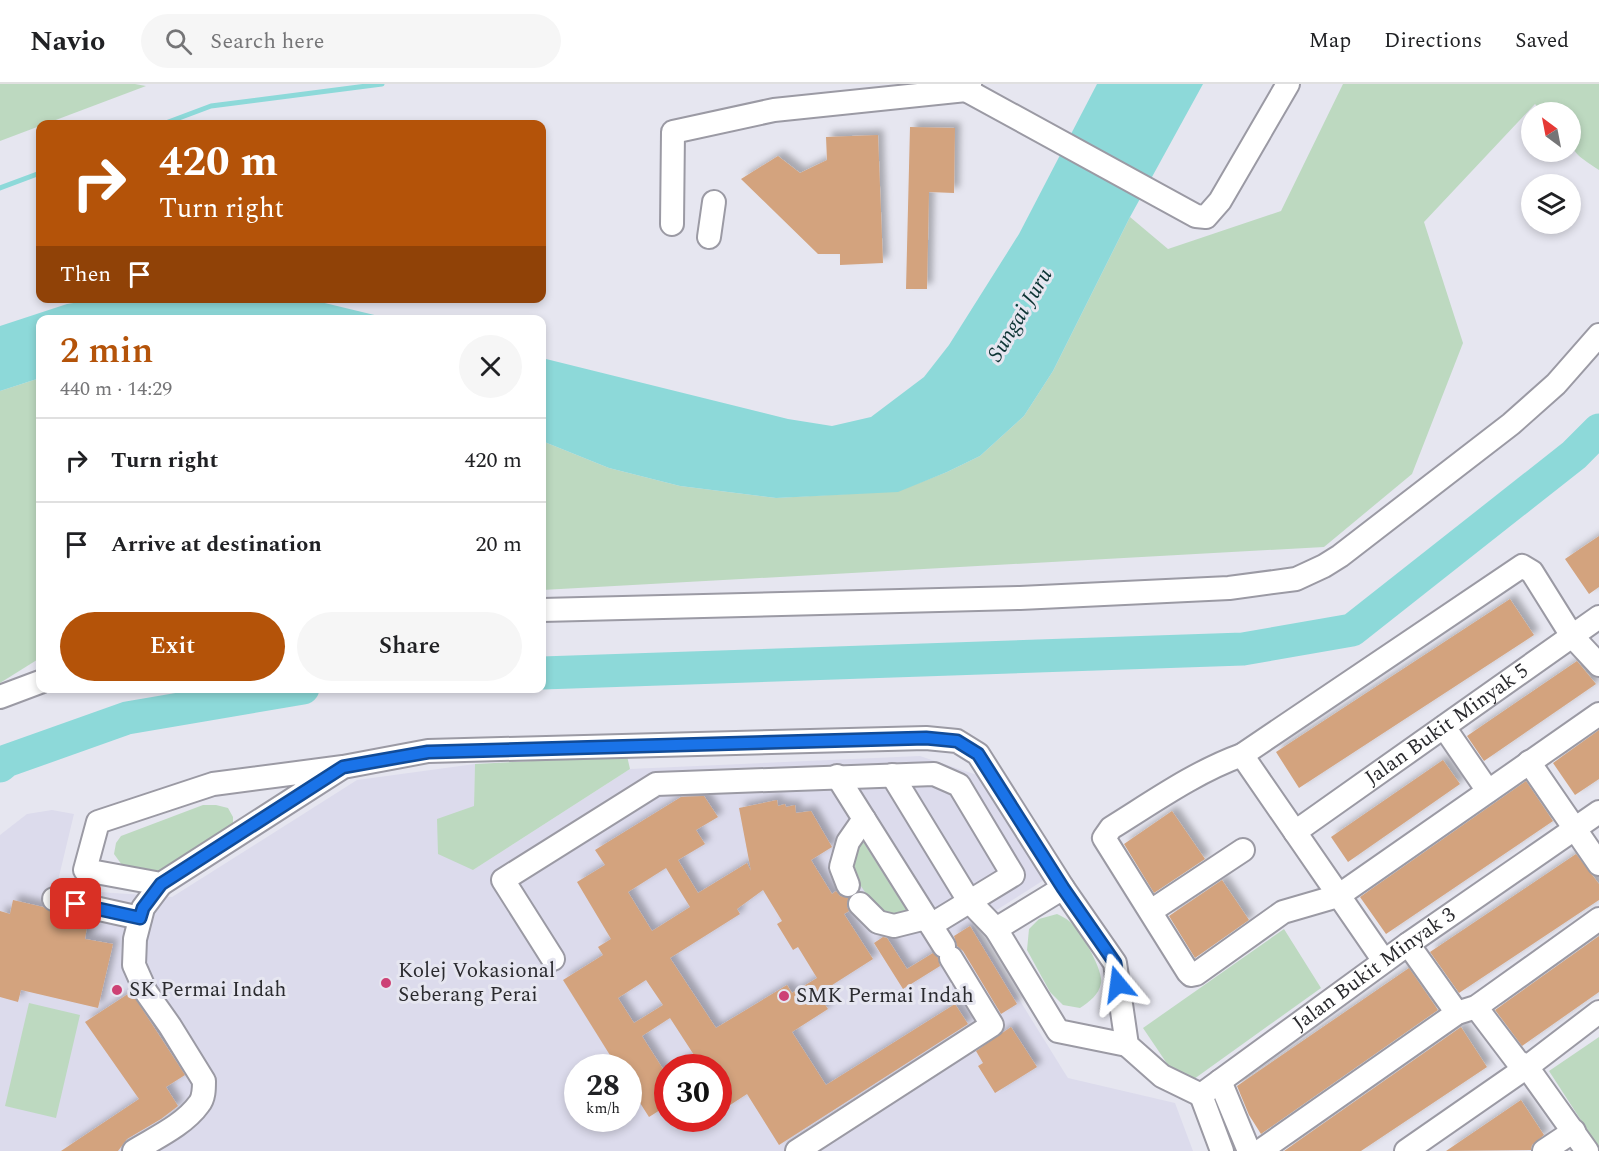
<!DOCTYPE html>
<html lang="en">
<head>
<meta charset="utf-8">
<style>
	body { margin:0; font-family:Spectral,serif; background:#f6f6f6; color:#202124; height:100vh; display:flex; flex-direction:column; font-size:22px; white-space:nowrap }
	* { box-sizing:border-box; margin:0 }
	p { font-size:20px; color:#757577 }
	.icon { flex:none; width:33px; height:33px; fill:none; stroke:currentColor; stroke-width:2; stroke-linecap:round; stroke-linejoin:round }
	.map { position:relative; flex:1; overflow:hidden }
	.panel { position:absolute; left:36px; top:231px; width:510px; height:378px; display:flex; flex-direction:column; background:#fff; border-radius:12px; box-shadow:0 3px 9px #0003 }
	.panel>* { flex:none }
	.hud { position:absolute; left:36px; top:36px; width:510px; height:183px; border-radius:12px; box-shadow:0 3px 9px #0003; background:#b45309; color:#fff; overflow:hidden }
	.needle { width:39px; rotate:328deg }
	.buttons { position:absolute; left:1521px; top:18px; display:grid; gap:12px }
	.buttons a { display:grid; place-items:center; width:60px; height:60px; border-radius:50%; background:#fff; box-shadow:0 3px 9px #0003; font-size:30px }
	.speed { position:absolute; left:564px; top:970px; display:flex; gap:12px; font-size:30px; font-weight:700; text-align:center }
	.speed>* { display:grid; place-content:center; width:78px; height:78px; border-radius:50%; background:#fff; box-shadow:0 3px 9px #0003; line-height:1 }
	.speed small { font-size:15px; font-weight:400 }
	.speed .limit { border:9px solid #d22; background:#fff; color:#111 }
	.pin { position:absolute; display:grid; place-items:center; width:51px; height:51px; color:#fff; margin:-26px; border-radius:12px; box-shadow:0 3px 9px #0006 }
	.me { position:absolute; width:66px; margin:-33px; rotate:344deg; stroke-linejoin:round; filter:drop-shadow(0 0 4px #0008) }
	.turn { display:flex; align-items:center; gap:21px; height:126px; padding:0 24px; font-size:27px }
	.turn .icon { width:78px; height:78px; stroke-width:2.5 }
	.turn b { display:block; font-size:42px; line-height:51px }
	.then { display:flex; align-items:center; height:57px; padding:0 24px; background:#0003; gap:12px; font-size:22px }
	.round { display:grid; place-items:center; flex:none; width:63px; height:63px; border-radius:32px; background:#f6f6f6 }
	.head { display:flex; align-items:center; justify-content:space-between; height:102px; padding:0 24px }
	h1 { font-size:36px; font-weight:600; line-height:45px; color:#b45309 }
	.action { display:flex; gap:12px; margin-top:auto; padding:12px 24px }
	.action a { flex:1; height:69px; border-radius:36px; background:#b45309; color:#fff; font-size:24px; font-weight:600; line-height:69px; text-align:center }
	.action a+a { background:#f6f6f6; color:#202124 }
	ul { padding:0; list-style:none }
	li { display:flex; align-items:center; gap:18px; height:84px; padding:0 24px; border-top:2px solid #e0e0e0 }
	li div { flex:1 }
	li b { display:block; font-size:22px }
	li em { font-style:normal }
	header { display:flex; align-items:center; gap:36px; box-sizing:border-box; height:84px; padding:0 30px; background:#fff; border-bottom:2px solid #e0e0e0 }
	header strong { font-size:28px }
	nav { display:flex; gap:33px; margin-inline-start:auto; font-size:21px }
	.search { width:420px; height:54px; background:#f6f6f6; display:flex; align-items:center; gap:15px; box-sizing:border-box; padding:0 21px; border-radius:33px; color:#757577; font-size:22px }
	.map>svg:first-child { display:block }
	.built { fill:#dcdbec; fill-rule:evenodd }
	.green { fill:#bdd9c0 }
	.water { fill:#8dd9d9 }
	.lines { fill:none; stroke-linecap:round; stroke-linejoin:round }
	.stream { stroke:#8dd9d9; stroke-width:5 }
	.river { stroke:#8dd9d9; stroke-width:33 }
	.building { fill:#d3a37e; fill-rule:evenodd; filter:url(#shadow) }
	.minor-casing { stroke:#9b9aa4; stroke-width:26 }
	.minor { stroke:#fff; stroke-width:22 }
	.route-casing { stroke:#114b97; stroke-width:15 }
	.route { stroke:#1a73e8; stroke-width:10 }
	.poi-dot { fill:#cd4175; stroke:#e6e6f0; stroke-width:2 }
	.labels { text-anchor:middle; dominant-baseline:central; stroke-width:6; stroke-linejoin:round; paint-order:stroke }
	.street-label { font-size:21px; fill:#2b2b2f; stroke:#e6e6f0 }
	.poi-label { font-size:21px; fill:#2b2b2f; stroke:#e6e6f0; text-anchor:start }
	.water-label { font-size:22px; font-style:italic; fill:#0d3434; stroke:#e6e6f0 }
</style>
</head>
<body>
<header>
<strong>Navio</strong>
<div class="search"><svg class="icon" aria-label="search" viewBox="0 0 24 24"><circle cx="10" cy="10" r="6"/><path d="M15 15l6 6"/></svg>Search here</div>
<nav><a>Map</a><a>Directions</a><a>Saved</a></nav>
</header>
<div class="map">
<svg width="1599" height="1067" viewBox="0 0 1599 1067">
	<defs>
		<filter id="shadow"><feDropShadow dx="5.5" dy="-5.5" stdDeviation="3" flood-color="#0004"/></filter>
	</defs>
	<rect width="100%" height="100%" fill="#e6e6f0"/>
	<path class="built" d="M920 672 977 691 1047 794 973 841 1066 991 1068 994 1175 1019 1193 1067H0V751L27 730 52 726 74 730 56 805 172 813 357 696 475 680 473 786 630 685ZM578 984H628V1035H578ZM668 984H718V1035H668Z"/>
	<path class="green" d="M0 0H135L146 2 0 57Z
		M1343 0H1599V86C1567 65 1571 66 1570 28H1542L1535 20 1424 138 1463 259 1412 390 1324 463 542 506V357L609 384 680 402 776 414 898 407 947 388 980 372 1024 332 1053 287 1130 133 1168 165 1281 127Z
		M40 294V574L0 599V307Z
		M627 672 630 685 473 786 438 770 437 735 474 722 475 680Z
		M203 721H216L228 724 233 733V743L160 787 155 789 122 781 114 770 116 759 121 752Z
		M862 756 907 827 904 830 886 831 869 814 852 789V774L858 760Z
		M1057 830C1061 832 1066 834 1069 837 1080 845 1104 887 1101 899 1099 911 1089 918 1080 924L1063 921 1050 908 1027 866 1029 845 1039 835Z
		M1284 845 1321 904 1194 995 1168 981 1143 944Z
		M29 919 80 931 56 1034 5 1022Z
		M1599 953V1064L1549 987Z"/>
	<path class="water" d="M1097 0H1203L1130 133 1053 287 1024 332 980 372 947 388 898 408 776 414 680 402 609 384 542 357V274L788 335 832 342 871 333 924 293 949 261 1019 150Z
		M98 215 304 214 391 235 40 236V294L0 307V242L67 220Z"/>
	<g class="lines">
		<path class="stream" d="M163 40 211 22 382 0
			M0 104 40 89"/>
		<path class="river" d="M542 589 1243 565 1352 546 1574 371 1599 346
			M0 682 6 677 127 634 303 604"/>
	</g>
	<path class="building" d="M910 43 955 44 954 109 929 108 927 205H906Z
		M878 51 883 179 840 181V170H818L741 95 778 72 800 89 827 76 826 53Z
		M1599 452V503L1589 510 1565 475Z
		M1510 515 1534 551 1299 704 1276 668Z
		M1577 577 1596 600 1484 677 1467 652Z
		M1599 646V695L1575 711 1553 679Z
		M1443 676 1460 700 1348 778 1331 753Z
		M1526 697 1553 737 1386 850 1360 813Z
		M704 712 718 733 696 746 705 760 678 776 698 809 747 779 751 787 739 724 777 716 778 722 785 720 786 723 795 721 796 729 811 727 832 763 811 776 832 810 836 807 840 812 848 814 847 823 849 827 844 830 873 875 818 910 828 925 792 948 826 1001 955 920 968 940 779 1061 747 1010 727 1023 718 1010V984H672L694 971 670 934 642 952 668 993V1021L649 1033 628 1000V984H618L563 896 603 871 598 863 611 855 577 798 605 781 595 766 681 713ZM666 784 690 823 652 847 628 808ZM763 806 782 837 777 840 793 866 798 863 817 894 792 909 787 901 716 944 670 874 740 830 737 825ZM646 896 663 921 634 939 618 914Z
		M1172 727 1205 775 1154 809 1124 760Z
		M1576 770 1599 800V816L1459 909 1430 868Z
		M1222 796 1249 836 1195 874 1169 832Z
		M13 816 43 823 51 828 88 836 85 855 113 860 98 924 21 906 18 918 0 913V827L10 830Z
		M970 842 1017 920 1001 930 963 867 957 862 954 852Z
		M1599 852V908L1522 962 1495 926Z
		M883 853 887 854 907 885 933 869 938 874 940 882 903 905 874 859Z
		M1409 884 1438 926 1261 1050 1249 1031 1237 1002Z
		M131 908 185 991 166 1003 178 1022 161 1035 127 1055 118 1067H61L139 1015 85 938Z
		M1011 943 1037 983 995 1009 978 982 983 979 976 967Z
		M1461 943 1487 983 1361 1067H1284Z
		M1521 1016 1544 1051 1532 1061 1531 1066 1446 1067Z"/>
	<g class="lines">
		<g class="minor-casing">
			<g id="minor">
				<path d="M966 6 1196 132 1206 133 1220 117 1288 0"/>
				<path d="M672 140 673 48 774 26 966 6 970 0"/>
				<path d="M709 153 714 118"/>
				<path d="M542 526 1020 514 1229 504 1296 495 1324 482 1340 472 1511 340 1556 300 1599 251"/>
				<path d="M1599 581 1572 552 1532 488 1522 482 1242 671C1195 688 1153 718 1111 744L1104 754 1188 888 1191 891 1196 890 1283 828 1338 812 1599 630"/>
				<path d="M0 613 40 598"/>
				<path d="M1444 643 1488 707"/>
				<path d="M1242 671 1384 877"/>
				<path d="M1529 678 1599 780"/>
				<path d="M343 683 161 800 85 786 98 738 213 700 343 683 428 667 926 654 957 657 978 670 1063 804 1115 879 1127 961 1162 992 1201 1011"/>
				<path d="M892 691 969 817 996 845"/>
				<path d="M837 692 944 862"/>
				<path id="s1" d="M1295 748 1599 533"/>
				<path d="M848 801 841 783 848 758 864 735"/>
				<path d="M1063 804 996 845 1058 947 1127 961"/>
				<path d="M54 815 140 834"/>
				<path d="M860 820 878 838 894 842 926 834"/>
				<path d="M1151 827 1243 766"/>
				<path d="M1408 860 1457 929"/>
				<path d="M553 875 503 796 656 700 934 690 959 701 1013 791 931 841"/>
				<path d="M1476 923 1517 977 1527 983 1587 1067"/>
				<path d="M1220 997 1249 1067"/>
				<path d="M134 1067C155 1054 184 1041 199 1020 204 1014 204 1005 204 997L170 942 146 908 134 881 135 855 143 824 161 800"/>
				<path d="M797 1067 992 941 951 874"/>
				<path id="s2" d="M1222 1067 1201 1011 1408 860 1599 728"/>
				<path d="M1260 1067 1457 929 1476 923 1599 835"/>
				<path d="M1406 1067 1527 983 1599 928"/>
				<path d="M1544 1067 1574 1047"/>
			</g>
		</g>
		<use href="#minor" class="minor"/>
	</g>
	<g class="lines">
		<g class="route-casing">
			<path id="route" d="M76 820 140 834 143 824 161 800 343 683 428 668 926 654 957 657 978 670 1063 804 1115 879 1118 900"/>
		</g>
		<use href="#route" class="route"/>
	</g>
	<g class="poi-dot">
		<circle cx="386" cy="899" r="6"/>
		<circle cx="117" cy="906" r="6"/>
		<circle cx="784" cy="912" r="6"/>
	</g>
	<g class="labels">
		<g class="street-label">
			<text stroke="none"><textPath href="#s1" startOffset="186">Jalan Bukit Minyak 5</textPath></text>
			<text stroke="none"><textPath href="#s2" startOffset="274">Jalan Bukit Minyak 3</textPath></text>
		</g>
		<g class="poi-label">
			<text x="398" y="887">Kolej Vokasional<tspan x="398" dy="24">Seberang Perai</tspan></text>
			<text x="129" y="906">SK Permai Indah</text>
			<text x="796" y="912">SMK Permai Indah</text>
		</g>
		<g class="water-label">
			<text transform="translate(1020 231) rotate(-59)">Sungai Juru</text>
		</g>
	</g>
</svg>
<div class="buttons">
<a><svg class="needle" viewBox="-14 -14 28 28"><path d="M0-13l5 13h-10z" fill="#e53935"/><path d="M0 13l5-13h-10z" fill="#757577"/></svg></a>
<a><svg class="icon" aria-label="layers" viewBox="0 0 24 24"><path d="M12 4l9 5-9 5-9-5zM3 14l9 5 9-5"/></svg></a>
</div>
<div class="speed"><div>28<small>km/h</small></div><div class="limit">30</div></div>
<div class="pin" style="left:76px;top:820px;background:#d93025"><svg class="icon" aria-label="arrive" viewBox="0 0 24 24"><path d="M6 21V4h12l-3 4 3 4H6"/></svg></div>
<svg class="me" style="left:1118px;top:900px" viewBox="-20 -20 40 40"><path d="M0-17L14 15 0 8-14 15z" fill="#1a73e8" stroke="#fff" stroke-width="4"/></svg>
<div class="hud">
<div class="turn"><svg class="icon" aria-label="right" viewBox="0 0 24 24"><path d="M7 20v-9h11M14 6l5 5-5 5"/></svg><div><b>420 m</b>Turn right</div></div>
<div class="then">Then<svg class="icon" aria-label="arrive" viewBox="0 0 24 24"><path d="M6 21V4h12l-3 4 3 4H6"/></svg></div>
</div>
<section class="panel">
<div class="head"><div><h1>2 min</h1><p>440 m · 14:29</p></div><a class="round"><svg class="icon" aria-label="close" viewBox="0 0 24 24"><path d="M6 6l12 12M18 6L6 18"/></svg></a></div>
<ul>
<li><svg class="icon" aria-label="right" viewBox="0 0 24 24"><path d="M7 20v-9h11M14 6l5 5-5 5"/></svg><div><b>Turn right</b></div><em>420 m</em></li>
<li><svg class="icon" aria-label="arrive" viewBox="0 0 24 24"><path d="M6 21V4h12l-3 4 3 4H6"/></svg><div><b>Arrive at destination</b></div><em>20 m</em></li>
</ul>
<div class="action"><a>Exit</a><a>Share</a></div>
</section>
</div>
</body>
</html>
